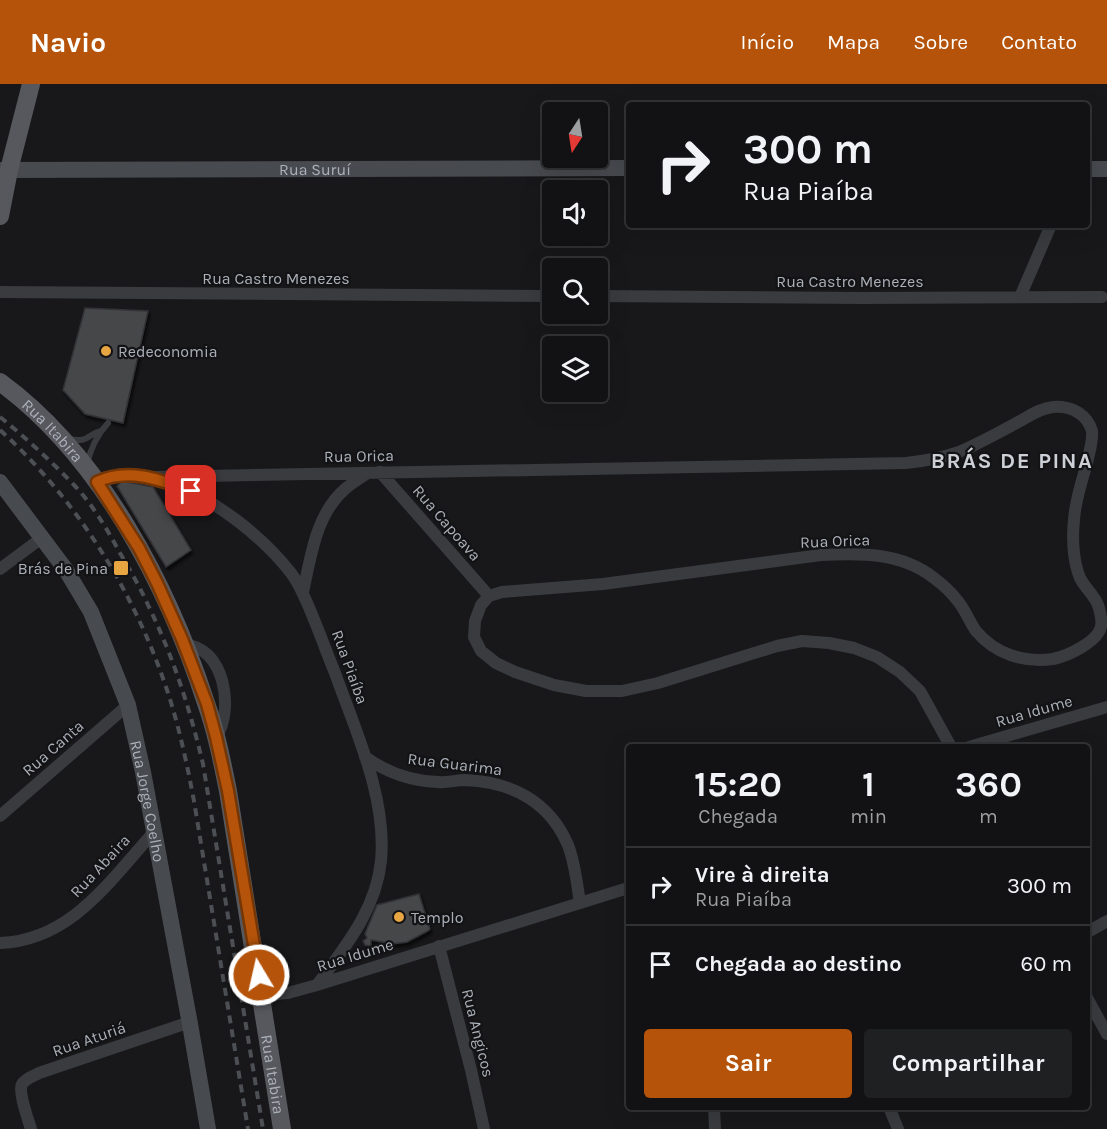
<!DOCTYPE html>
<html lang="pt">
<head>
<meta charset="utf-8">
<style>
	body { margin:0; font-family:Karla,sans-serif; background:#1f2022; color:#f1f3f6; height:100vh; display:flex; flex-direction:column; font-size:22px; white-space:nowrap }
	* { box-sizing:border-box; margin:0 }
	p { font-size:20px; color:#9c9ea0 }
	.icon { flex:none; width:33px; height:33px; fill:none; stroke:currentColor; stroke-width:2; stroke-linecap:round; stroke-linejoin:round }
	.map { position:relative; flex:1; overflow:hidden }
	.drawer { position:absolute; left:626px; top:660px; width:464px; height:366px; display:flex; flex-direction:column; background:#121214; border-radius:6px; box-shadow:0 6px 24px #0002,0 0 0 2px #313234 }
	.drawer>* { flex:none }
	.banner { position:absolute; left:626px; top:18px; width:464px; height:126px; border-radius:6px; box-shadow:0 6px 24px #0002,0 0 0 2px #313234; background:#121214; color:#f1f3f6; overflow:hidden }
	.needle { width:39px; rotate:192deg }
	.buttons { position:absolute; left:542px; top:18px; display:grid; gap:12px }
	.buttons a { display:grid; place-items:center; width:66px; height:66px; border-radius:6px; background:#121214; box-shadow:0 6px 24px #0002,0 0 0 2px #313234; font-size:30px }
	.pin { position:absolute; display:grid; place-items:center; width:51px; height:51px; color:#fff; margin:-26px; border-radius:12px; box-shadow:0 3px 9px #0006 }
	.me { position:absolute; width:66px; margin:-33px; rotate:351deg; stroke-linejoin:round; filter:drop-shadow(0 0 4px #0008) }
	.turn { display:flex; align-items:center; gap:21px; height:126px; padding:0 18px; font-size:27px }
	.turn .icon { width:78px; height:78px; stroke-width:2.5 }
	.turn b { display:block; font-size:42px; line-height:51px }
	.eta { display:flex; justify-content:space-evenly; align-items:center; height:102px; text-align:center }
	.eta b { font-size:36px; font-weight:700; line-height:42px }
	.action { display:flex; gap:12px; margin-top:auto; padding:12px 18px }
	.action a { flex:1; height:69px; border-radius:6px; background:#b45309; color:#fff; font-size:24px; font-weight:700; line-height:69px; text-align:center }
	.action a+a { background:#1f2022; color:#f1f3f6 }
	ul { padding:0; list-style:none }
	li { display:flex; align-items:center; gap:18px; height:78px; padding:0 18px; border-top:2px solid #313234 }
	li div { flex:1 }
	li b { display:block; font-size:22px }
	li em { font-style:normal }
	header { display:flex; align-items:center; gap:36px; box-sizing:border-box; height:84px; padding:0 30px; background:#b45309; color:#fff }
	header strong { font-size:28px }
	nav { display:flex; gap:33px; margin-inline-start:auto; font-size:21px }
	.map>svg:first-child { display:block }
	.building { fill:#45464a; stroke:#323336; stroke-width:1.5; filter:url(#shadow) }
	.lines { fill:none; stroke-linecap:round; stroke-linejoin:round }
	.lane { stroke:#393b3f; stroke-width:6 }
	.street { stroke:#393b3f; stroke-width:12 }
	.secondary { stroke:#474a4f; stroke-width:16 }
	.primary { stroke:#56585e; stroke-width:18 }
	.rail { stroke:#4c4f54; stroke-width:4; stroke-dasharray:8 6; stroke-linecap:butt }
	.route-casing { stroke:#753606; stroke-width:15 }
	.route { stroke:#b45309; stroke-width:10 }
	.poi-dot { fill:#e8a642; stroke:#131315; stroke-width:2 }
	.labels { text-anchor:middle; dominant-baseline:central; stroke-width:4.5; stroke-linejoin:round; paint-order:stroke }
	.street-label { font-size:16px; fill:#abb0b9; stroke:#131315 }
	.poi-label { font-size:16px; fill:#abb0b9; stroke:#131315; text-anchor:start }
	.district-label { font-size:22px; font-weight:bold; letter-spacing:1.5px; fill:#cccfd5; stroke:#131315 }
</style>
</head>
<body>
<header>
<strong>Navio</strong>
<nav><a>Início</a><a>Mapa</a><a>Sobre</a><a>Contato</a></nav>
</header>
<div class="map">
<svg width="1107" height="1045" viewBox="0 0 1107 1045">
	<defs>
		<filter id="shadow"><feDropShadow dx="2" dy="3.5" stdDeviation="1.5" flood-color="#0009"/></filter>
	</defs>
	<rect width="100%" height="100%" fill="#18181a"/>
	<path class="building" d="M85 224 148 227 123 339 85 330 63 306Z
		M122 397 153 403 191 466 166 483 117 402Z
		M419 810 430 845 428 847 407 858 392 860 371 856V861L369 862 365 861 363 857 367 854 365 850 377 821Z"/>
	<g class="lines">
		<path class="lane" d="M69 355C90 359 85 351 101 347
			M87 381C90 366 97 351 108 339"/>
		<path class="street" d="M0 208 552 212
			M597 212 862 214 1102 213
			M1020 213 1051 141
			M380 388 489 512
			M153 393 906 379C924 377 942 374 959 368 980 359 1000 348 1020 337 1031 331 1041 324 1053 323 1061 322 1072 324 1079 329 1085 333 1090 340 1092 347 1093 358 1089 369 1087 379 1082 397 1075 417 1074 436 1072 454 1073 477 1080 494 1085 504 1094 511 1098 521 1100 527 1102 537 1101 543 1097 558 1068 572 1053 575 1024 579 995 570 976 547 969 537 965 525 957 516 951 508 942 500 934 494 901 468 860 469 821 471L603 500 502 508 489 512 481 521 475 537 474 553 481 567 496 579 515 588 554 601 586 607H622L658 599 777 562 802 557 829 559 854 564 877 573 900 588 920 607 951 663
			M97 398C121 386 149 392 172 400 216 416 262 452 291 489 302 504 308 521 315 538 322 555 328 572 335 589 356 648 387 714 381 777 376 826 345 863 317 901
			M0 485 43 453
			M303 508C311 472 316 430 345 405 352 399 360 394 368 389
			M185 561C224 562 235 626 216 653
			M969 663 1107 623
			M365 673C386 688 411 697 438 698 447 699 456 696 465 696 511 698 549 717 568 761 575 779 577 800 580 819
			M0 732 128 621
			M1086 849 1107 837
			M0 859C72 856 110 796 154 748
			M439 862 471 986 484 1045
			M262 911 288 909 317 901 628 804
			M1086 912 1107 950
			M714 1023 715 1045
			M889 1023 898 1045
			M31 1045C28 1035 18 1008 22 1000 26 994 34 992 39 989L190 938"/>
		<g class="secondary">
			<path d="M1086 85H1107"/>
			<path id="s1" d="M0 86 628 84"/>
			<path id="s2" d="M0 398 66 486 91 528 128 621 143 688 190 940 208 1045"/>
		</g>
		<g class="primary">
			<path d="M0 132 9 86 31 0"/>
			<path id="s3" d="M0 298C101 372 168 502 206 619 216 647 222 677 228 707L282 1045"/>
		</g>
		<path class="rail" d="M0 333C26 354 51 377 74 401 93 421 107 445 120 469 130 486 140 503 148 521 173 572 190 625 203 680L263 1045
			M0 346C77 416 134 507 167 606 179 642 187 680 194 717L248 1045"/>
	</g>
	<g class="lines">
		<g class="route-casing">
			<path id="route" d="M191 407C161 396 128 383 97 398L139 464 157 499 182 555 207 620 216 653 228 707 259 891"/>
		</g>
		<use href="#route" class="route"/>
	</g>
	<g class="poi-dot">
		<circle cx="106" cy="267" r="6"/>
		<rect x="113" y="476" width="16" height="16" rx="3"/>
		<circle cx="399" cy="833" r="6"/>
	</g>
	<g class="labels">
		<g class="street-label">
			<text stroke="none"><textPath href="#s1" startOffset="315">Rua Suruí</textPath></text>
			<text x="276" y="194">Rua Castro Menezes</text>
			<text x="850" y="197">Rua Castro Menezes</text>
			<text stroke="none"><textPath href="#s3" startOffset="72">Rua Itabira</textPath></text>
			<text transform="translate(359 372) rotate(-1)">Rua Orica</text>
			<text transform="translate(447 439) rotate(49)">Rua Capoava</text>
			<text transform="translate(835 457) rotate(-2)">Rua Orica</text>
			<text transform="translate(350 583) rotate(70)">Rua Piaíba</text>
			<text transform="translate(1034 627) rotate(-16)">Rua Idume</text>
			<text transform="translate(53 664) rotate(-41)">Rua Canta</text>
			<text transform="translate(455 680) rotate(7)">Rua Guarima</text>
			<text stroke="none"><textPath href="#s2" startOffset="357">Rua Jorge Coelho</textPath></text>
			<text transform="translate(100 782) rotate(-47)">Rua Abaira</text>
			<text transform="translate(355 871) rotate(-17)">Rua Idume</text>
			<text transform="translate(478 949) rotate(76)">Rua Angicos</text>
			<text transform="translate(89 955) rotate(-19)">Rua Aturiá</text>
			<text stroke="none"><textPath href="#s3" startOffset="765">Rua Itabira</textPath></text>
		</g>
		<g class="poi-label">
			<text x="118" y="267">Redeconomia</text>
			<text x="108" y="484" text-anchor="end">Brás de Pina</text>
			<text x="411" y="833">Templo</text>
		</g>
		<g class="district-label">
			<text x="1012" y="377">BRÁS DE PINA</text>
		</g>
	</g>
</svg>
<div class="buttons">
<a><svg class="needle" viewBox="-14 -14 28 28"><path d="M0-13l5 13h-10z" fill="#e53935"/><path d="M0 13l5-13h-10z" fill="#9c9ea0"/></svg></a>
<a><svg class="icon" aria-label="sound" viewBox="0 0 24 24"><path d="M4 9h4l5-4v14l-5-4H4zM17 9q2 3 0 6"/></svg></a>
<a><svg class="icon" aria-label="search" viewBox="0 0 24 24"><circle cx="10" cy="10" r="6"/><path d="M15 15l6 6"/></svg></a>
<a><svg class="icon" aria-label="layers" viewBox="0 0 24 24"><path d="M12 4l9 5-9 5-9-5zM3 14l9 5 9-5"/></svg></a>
</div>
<div class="pin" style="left:191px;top:407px;background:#d93025"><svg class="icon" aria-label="arrive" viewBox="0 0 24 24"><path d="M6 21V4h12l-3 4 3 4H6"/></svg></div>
<svg class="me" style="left:259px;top:891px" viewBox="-20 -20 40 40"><circle r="17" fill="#b45309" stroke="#fff" stroke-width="3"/><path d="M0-11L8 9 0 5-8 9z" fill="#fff"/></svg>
<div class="banner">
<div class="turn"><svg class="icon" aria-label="right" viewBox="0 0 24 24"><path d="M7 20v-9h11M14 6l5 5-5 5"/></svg><div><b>300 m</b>Rua Piaíba</div></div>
</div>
<section class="drawer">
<div class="eta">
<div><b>15:20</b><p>Chegada</p></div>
<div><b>1</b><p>min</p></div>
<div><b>360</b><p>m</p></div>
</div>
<ul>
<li><svg class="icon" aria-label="right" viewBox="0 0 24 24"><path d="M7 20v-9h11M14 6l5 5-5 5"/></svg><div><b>Vire à direita</b><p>Rua Piaíba</p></div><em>300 m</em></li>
<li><svg class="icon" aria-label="arrive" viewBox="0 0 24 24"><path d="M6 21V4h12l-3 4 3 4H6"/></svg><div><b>Chegada ao destino</b></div><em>60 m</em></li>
</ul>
<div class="action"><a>Sair</a><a>Compartilhar</a></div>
</section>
</div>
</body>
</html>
